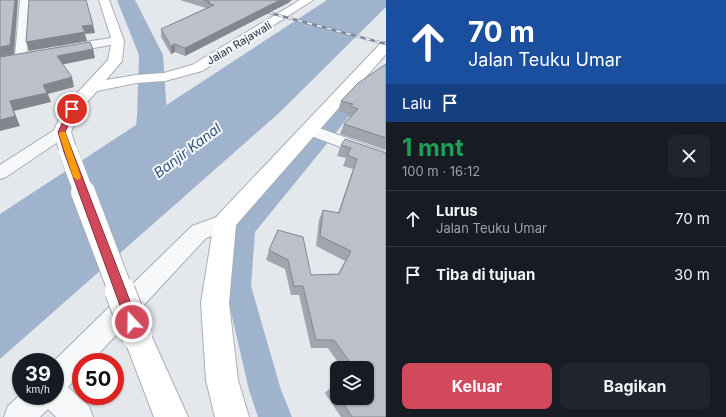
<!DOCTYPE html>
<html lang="id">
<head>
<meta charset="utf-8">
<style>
	body { margin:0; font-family:Inter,sans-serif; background:#20242c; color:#f1f3f6; height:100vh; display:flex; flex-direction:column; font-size:15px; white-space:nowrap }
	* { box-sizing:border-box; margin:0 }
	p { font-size:13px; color:#9ea1a6 }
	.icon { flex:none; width:22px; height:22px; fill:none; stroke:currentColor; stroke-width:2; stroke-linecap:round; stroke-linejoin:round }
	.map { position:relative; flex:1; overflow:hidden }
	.side { display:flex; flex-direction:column; background:#171b24; width:340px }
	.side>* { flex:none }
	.top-card { background:#1a4fa0; color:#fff; overflow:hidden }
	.buttons { position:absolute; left:330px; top:361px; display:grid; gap:8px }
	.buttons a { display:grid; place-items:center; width:44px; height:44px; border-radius:8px; background:#171b24; box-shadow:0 1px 3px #0004; font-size:20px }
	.speed { position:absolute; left:12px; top:353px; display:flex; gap:8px; font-size:20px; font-weight:700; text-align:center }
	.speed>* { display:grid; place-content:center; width:52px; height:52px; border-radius:50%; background:#171b24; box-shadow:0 1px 3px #0004; line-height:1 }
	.speed small { font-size:10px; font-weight:400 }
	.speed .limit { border:6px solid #d22; background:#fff; color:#111 }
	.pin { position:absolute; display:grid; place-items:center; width:34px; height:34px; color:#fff; margin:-17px; border:2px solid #fff; border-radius:50%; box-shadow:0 1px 4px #0007 }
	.me { position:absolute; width:44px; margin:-22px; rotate:339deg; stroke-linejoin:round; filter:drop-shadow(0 0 3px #0008) }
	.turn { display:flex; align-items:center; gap:14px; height:84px; padding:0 16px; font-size:18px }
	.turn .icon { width:52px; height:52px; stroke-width:2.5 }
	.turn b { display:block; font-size:28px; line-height:34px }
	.then { display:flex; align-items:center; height:38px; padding:0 16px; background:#0003; gap:8px; font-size:15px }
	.round { display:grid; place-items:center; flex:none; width:42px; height:42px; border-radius:8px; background:#20242c }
	.head { display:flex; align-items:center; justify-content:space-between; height:68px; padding:0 16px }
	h1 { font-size:24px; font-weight:700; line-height:30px; color:#1e9e55 }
	.primary-button { display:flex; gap:8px; margin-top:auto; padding:8px 16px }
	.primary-button a { flex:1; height:46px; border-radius:8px; background:#d1495b; color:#fff; font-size:16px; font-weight:700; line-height:46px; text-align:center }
	.primary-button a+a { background:#20242c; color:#f1f3f6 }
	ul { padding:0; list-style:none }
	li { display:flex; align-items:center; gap:12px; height:56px; padding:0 16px; border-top:1px solid #363941 }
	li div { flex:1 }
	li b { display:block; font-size:15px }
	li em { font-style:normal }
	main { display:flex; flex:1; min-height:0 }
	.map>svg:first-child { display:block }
	.water { fill:#9fb4cc }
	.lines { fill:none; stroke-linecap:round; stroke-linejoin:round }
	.canal { fill:#9fb4cc; fill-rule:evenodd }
	.river { fill:#9fb4cc; fill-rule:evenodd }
	.street-casing { stroke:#a9aeb7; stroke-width:2 }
	.secondary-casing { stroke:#a9aeb7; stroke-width:2 }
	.street { fill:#f7f8fa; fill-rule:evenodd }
	.secondary { fill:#fff; fill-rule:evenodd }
	.rail-casing { stroke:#7d8696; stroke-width:2.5 }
	.rail { stroke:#f4f6f9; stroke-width:1.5; stroke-dasharray:5; stroke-linecap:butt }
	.secondary-bridge-far2-casing { stroke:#a9aeb7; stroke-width:20; stroke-linecap:butt }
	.secondary-bridge-far1-casing { stroke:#a9aeb7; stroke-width:26; stroke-linecap:butt }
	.secondary-bridge-casing { stroke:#a9aeb7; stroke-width:32; stroke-linecap:butt }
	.secondary-bridge-far2 { stroke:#fff; stroke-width:19 }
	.secondary-bridge-far1 { stroke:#fff; stroke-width:24 }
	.secondary-bridge { stroke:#fff; stroke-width:30 }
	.wall { fill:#a1a5ae }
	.shaded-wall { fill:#83868d }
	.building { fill:#bbc0ca; stroke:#83868d }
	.route { fill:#d1495b; stroke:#882f3b }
	.slow { fill:#f59e0b }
	.labels { text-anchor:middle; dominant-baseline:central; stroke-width:4; stroke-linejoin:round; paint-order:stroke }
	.far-street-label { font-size:11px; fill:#2b3445; stroke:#f4f6f9 }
	.water-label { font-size:14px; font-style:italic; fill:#34527a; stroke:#f4f6f9 }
</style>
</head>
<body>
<main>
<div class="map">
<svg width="386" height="417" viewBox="0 0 386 417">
	<rect width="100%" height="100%" fill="#e4e7ec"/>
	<path class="water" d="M327 0H386V7L279 113 0 359V214Z"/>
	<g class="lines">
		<path class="canal" d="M341 110 347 111 349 115 347 119 255 232 251 286 281 390 292 417H258L249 390 225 286 232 230 236 224 335 111Z"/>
		<path class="river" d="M117 0H135L163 55 167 115 166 168 161 176 149 179 137 176 132 168 137 115 139 55Z"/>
		<g class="street-casing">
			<path id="street" d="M20 0H30L27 56 25 59H17L15 56Z
				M118 37 122 39 124 41 122 43 65 53 61 52 59 49 61 46 65 45Z
				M62 127 68 129 70 132 68 135 6 177 0 179V165L56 129Z
				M308 127 322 129 386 152V164L314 137 302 135 300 132 302 129Z
				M225 214 232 216 235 222 232 228 206 238 91 362H81V373L68 387 89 406 93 417H56L48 409 40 417H4L8 406 21 394V396H55V362H53L192 226Z"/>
		</g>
		<g class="secondary-casing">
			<path id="secondary" d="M99 0H109L124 41 122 61 106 80 136 75 164 73 192 65 300 0H313L202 71 165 81 136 83 97 91 80 110 71 132 77 151 75 155 68 157 61 155 53 132 66 105 108 60 112 41Z
				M386 42V54L236 225 229 303 238 380 249 417H215L206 380 201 303 214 222 217 216 381 43Z
				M137 322 147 326 188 417H154L123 336 127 326Z"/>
		</g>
		<use href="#street" class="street"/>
		<use href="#secondary" class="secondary"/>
		<g class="rail-casing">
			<path id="rail" d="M259 10 386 44"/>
		</g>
		<use href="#rail" class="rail"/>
		<g class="secondary-bridge-far2-casing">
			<path id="secondary-bridge-far2" d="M68 151 84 193"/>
		</g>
		<g class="secondary-bridge-far1-casing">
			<path id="secondary-bridge-far1" d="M83 192 121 292"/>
		</g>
		<g class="secondary-bridge-casing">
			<path id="secondary-bridge" d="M120 291 137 336"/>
		</g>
		<use href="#secondary-bridge-far2" class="secondary-bridge-far2"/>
		<use href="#secondary-bridge-far1" class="secondary-bridge-far1"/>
		<use href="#secondary-bridge" class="secondary-bridge"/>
	</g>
	<path class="wall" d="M180 0H292L288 3 185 56 175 52 171 54 161 37V29L206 8Z
		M386 64V150L340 134 344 124 350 117 347 116 348 114 338 111 341 101Z
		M341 145 386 153V417H341L325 393 332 386 337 383V398H367V368H342L328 348H311L299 295H291L285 269 266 260 269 250 278 230 311 275 338 274 345 261 316 246 319 220 323 210 338 213 353 169 343 166 346 158 337 156Z"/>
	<path class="shaded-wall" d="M15 0H18L14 54 0 57V47Z
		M280 0H292L288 3 185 56V48Z
		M93 25 95 33 85 34 87 41 29 51 26 42 82 26Z
		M175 44V52L171 54V46Z
		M93 49 95 58 60 65 57 56Z
		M72 77 74 87 48 94 51 102 14 111 20 126 0 131V120L10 101 43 85Z"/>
	<path class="building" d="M0 0H15L10 45 0 47Z
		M29 0H86L93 25 82 26 85 32 26 42Z
		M204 0H280L185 48 175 44 171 46 161 29 214 5 207 3 210 2Z
		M90 42 93 49 57 56 72 77 43 85 47 93 10 101 15 116 0 120V57Z
		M386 64V138L344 124 358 109 351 106 353 104 341 101 358 83Z
		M345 139 386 153V417H352L340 398H367V368H354L334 340H316L303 286H294L288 260 269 250 278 230 303 237 311 275 339 274 351 251 320 236 323 210 339 213 357 159 347 155 351 148 341 145Z
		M337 383V394L332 386Z"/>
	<path class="route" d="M70 107 76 109 65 132 138 322 136 325 132 327 128 325 126 322 64 152 58 132Z"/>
	<path class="slow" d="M60 132H65L66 134 81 177 80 179 77 180 73 177 59 134Z"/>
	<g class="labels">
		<g class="far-street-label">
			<text transform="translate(239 43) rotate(-31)">Jalan Rajawali</text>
		</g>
		<g class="water-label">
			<text transform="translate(187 150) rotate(-37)">Banjir Kanal</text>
		</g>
	</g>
</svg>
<div class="buttons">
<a><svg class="icon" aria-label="layers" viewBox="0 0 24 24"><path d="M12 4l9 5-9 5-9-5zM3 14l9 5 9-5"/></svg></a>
</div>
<div class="speed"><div>39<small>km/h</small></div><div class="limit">50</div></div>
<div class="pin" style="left:72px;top:109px;background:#d93025"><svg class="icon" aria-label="arrive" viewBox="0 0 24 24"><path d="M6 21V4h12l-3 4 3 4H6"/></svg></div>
<svg class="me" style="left:132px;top:322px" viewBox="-20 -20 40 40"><circle r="17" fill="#d1495b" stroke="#fff" stroke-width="3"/><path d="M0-11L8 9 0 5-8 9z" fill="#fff"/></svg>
</div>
<section class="side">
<div class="top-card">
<div class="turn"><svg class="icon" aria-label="ahead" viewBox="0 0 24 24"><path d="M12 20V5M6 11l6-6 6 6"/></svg><div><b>70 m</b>Jalan Teuku Umar</div></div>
<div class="then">Lalu<svg class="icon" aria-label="arrive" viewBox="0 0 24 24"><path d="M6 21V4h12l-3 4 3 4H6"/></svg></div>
</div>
<div class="head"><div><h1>1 mnt</h1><p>100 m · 16:12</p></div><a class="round"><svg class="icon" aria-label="close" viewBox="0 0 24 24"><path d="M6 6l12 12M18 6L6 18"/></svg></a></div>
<ul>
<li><svg class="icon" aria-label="ahead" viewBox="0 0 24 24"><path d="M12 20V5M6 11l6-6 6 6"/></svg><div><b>Lurus</b><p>Jalan Teuku Umar</p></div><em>70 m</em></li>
<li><svg class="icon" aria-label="arrive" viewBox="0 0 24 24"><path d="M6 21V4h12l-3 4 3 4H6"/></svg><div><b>Tiba di tujuan</b></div><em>30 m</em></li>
</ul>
<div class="primary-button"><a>Keluar</a><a>Bagikan</a></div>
</section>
</main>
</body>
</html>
